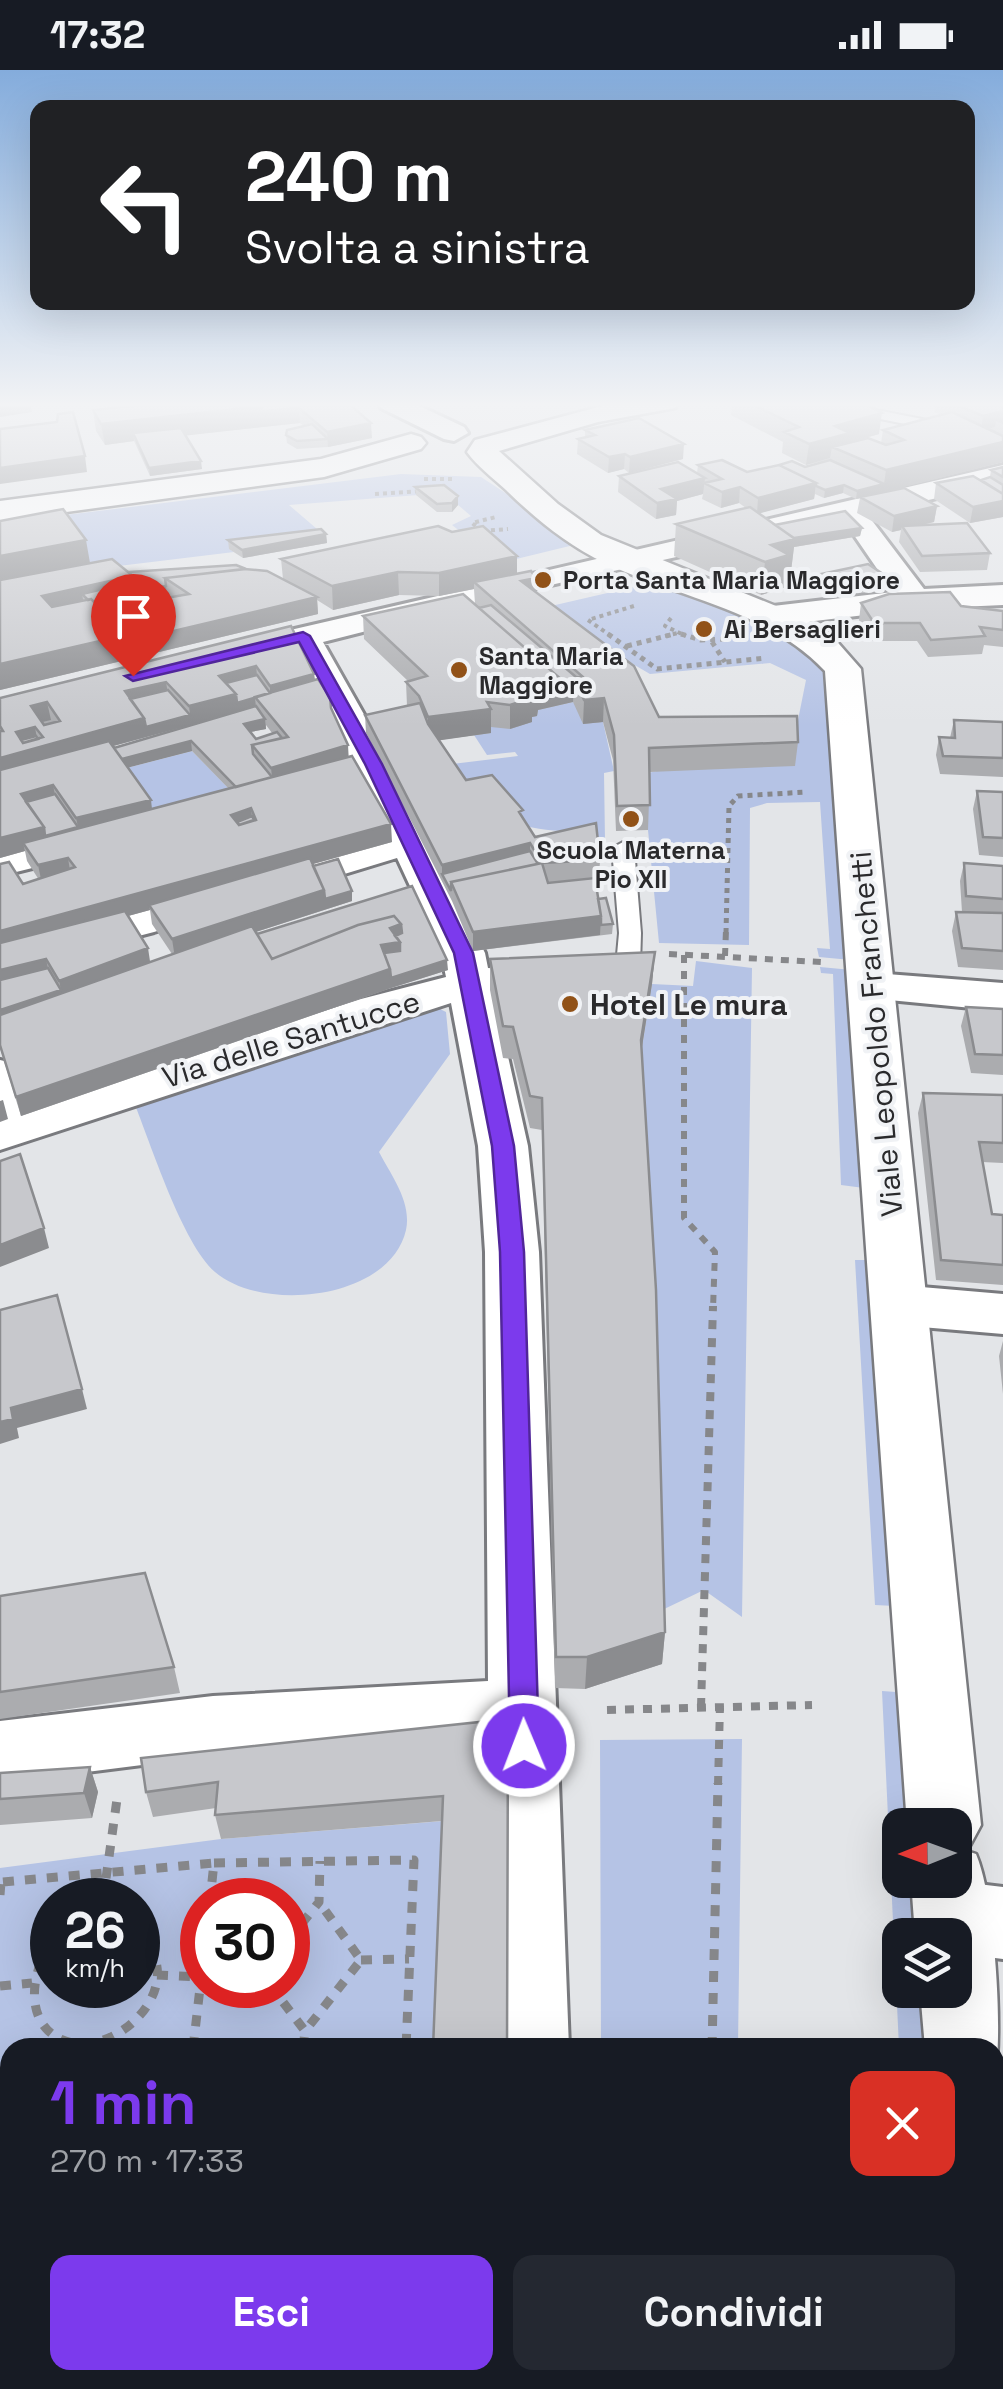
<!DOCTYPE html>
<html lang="it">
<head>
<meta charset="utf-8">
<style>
	body { margin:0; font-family:"Space Grotesk",sans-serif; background:#242831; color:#f1f3f6; height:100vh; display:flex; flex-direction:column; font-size:38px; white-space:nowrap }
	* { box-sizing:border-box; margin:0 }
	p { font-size:32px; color:#9ea1a6 }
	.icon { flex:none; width:55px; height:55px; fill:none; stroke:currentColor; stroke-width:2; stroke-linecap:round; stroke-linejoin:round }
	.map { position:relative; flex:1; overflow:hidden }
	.panel { position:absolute; left:0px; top:1968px; width:1005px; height:352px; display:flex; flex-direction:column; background:#171b24; border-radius:30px 30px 0 0; box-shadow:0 10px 40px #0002 }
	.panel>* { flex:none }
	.hud { position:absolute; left:30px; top:30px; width:945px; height:210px; border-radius:20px; box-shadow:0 10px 40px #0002; background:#202124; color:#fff; overflow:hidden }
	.needle { width:65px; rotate:269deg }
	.tools { position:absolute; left:882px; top:1738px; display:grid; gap:20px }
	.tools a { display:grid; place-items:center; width:90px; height:90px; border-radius:20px; background:#171b24; box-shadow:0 10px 40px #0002; font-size:50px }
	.speed { position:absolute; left:30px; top:1808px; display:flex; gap:20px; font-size:50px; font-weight:700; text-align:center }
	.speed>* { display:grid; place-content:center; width:130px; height:130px; border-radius:50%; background:#171b24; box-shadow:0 10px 40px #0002; line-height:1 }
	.speed small { font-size:25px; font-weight:400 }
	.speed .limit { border:15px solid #d22; background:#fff; color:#111 }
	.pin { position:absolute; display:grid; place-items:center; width:85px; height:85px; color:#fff; margin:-102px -42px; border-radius:50% 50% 50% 0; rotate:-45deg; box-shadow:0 0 10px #0007 }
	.pin .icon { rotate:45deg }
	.me { position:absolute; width:110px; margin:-55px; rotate:359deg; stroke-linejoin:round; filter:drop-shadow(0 0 8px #0008) }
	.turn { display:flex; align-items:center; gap:35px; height:210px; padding:0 50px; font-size:45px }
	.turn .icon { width:130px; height:130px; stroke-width:2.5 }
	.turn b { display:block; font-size:70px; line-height:85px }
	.round { display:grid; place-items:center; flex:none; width:105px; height:105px; border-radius:20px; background:#242831 }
	.summary { display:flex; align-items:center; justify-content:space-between; height:170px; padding:0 50px }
	h1 { font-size:60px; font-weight:700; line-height:75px; color:#7c3aed }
	.primary-button { display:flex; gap:20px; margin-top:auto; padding:20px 50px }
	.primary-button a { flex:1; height:115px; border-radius:20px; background:#7c3aed; color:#fff; font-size:40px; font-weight:700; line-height:115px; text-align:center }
	.primary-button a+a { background:#242831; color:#f1f3f6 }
	.status { display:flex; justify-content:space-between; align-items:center; height:70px; padding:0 50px; background:#171b24; direction:ltr }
	.status svg { height:28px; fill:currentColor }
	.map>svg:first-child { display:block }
	.green { fill:#b5c3e5; fill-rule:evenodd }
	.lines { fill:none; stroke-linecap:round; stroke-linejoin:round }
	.service-casing { stroke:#797a7e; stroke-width:4 }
	.minor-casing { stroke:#797a7e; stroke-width:6 }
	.secondary-casing { stroke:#797a7e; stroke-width:5 }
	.path-far4 { stroke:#86878a; stroke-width:4; stroke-dasharray:4 4; stroke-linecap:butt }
	.path-far3 { stroke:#86878a; stroke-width:5; stroke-dasharray:5 5; stroke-linecap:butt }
	.path-far2 { stroke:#86878a; stroke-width:6; stroke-dasharray:8 8; stroke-linecap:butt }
	.path-far1 { stroke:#86878a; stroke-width:8; stroke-dasharray:9 9; stroke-linecap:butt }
	.path { stroke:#86878a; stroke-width:9; stroke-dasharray:11 11; stroke-linecap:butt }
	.service { fill:#fff; fill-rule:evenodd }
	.minor { fill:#fff; fill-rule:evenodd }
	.secondary { fill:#fff; fill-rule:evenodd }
	.wall { fill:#abacaf; fill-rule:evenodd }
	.shaded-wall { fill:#8b8c8f }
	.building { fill:#c7c8cc; stroke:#8b8c8f; stroke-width:2.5; fill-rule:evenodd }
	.route { fill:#7c3aed; stroke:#51269a; stroke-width:2.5 }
	.poi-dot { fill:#915218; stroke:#f0f2f5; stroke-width:4 }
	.labels { text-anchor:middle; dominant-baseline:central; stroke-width:8; stroke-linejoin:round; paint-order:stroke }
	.far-poi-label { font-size:25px; font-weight:bold; fill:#2a2a2c; stroke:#f0f2f5; text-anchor:start }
	.poi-label { font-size:30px; font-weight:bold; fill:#2a2a2c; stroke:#f0f2f5; text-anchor:start }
	.street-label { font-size:30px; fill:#2a2a2c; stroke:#f0f2f5 }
</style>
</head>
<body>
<div class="status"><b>17:32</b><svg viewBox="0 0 49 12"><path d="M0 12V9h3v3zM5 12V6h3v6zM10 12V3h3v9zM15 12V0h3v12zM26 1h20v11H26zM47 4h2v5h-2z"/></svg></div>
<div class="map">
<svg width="1003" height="2319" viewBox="0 0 1003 2319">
	<rect width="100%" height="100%" fill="#e3e5e8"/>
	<path class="green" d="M401 404 481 407 582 473 500 493 452 455 471 446 444 423 289 435 324 465 231 480 234 482 94 499 90 493 0 453Z
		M655 512C714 536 789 557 831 608L851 890 819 887 817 878 830 879 820 732 767 733 750 738 749 875 659 873 648 760V703L794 670 806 610 770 593 650 604 538 539Z
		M573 632 603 652 614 701 604 703 605 771 572 778 561 761C505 757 475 742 444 695L518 686 515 682 487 685 474 665 490 663 487 656 532 647 536 640Z
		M192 681 237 727 153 749 119 700Z
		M696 891 752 898 742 1547 704 1520 660 1541 638 1002 652 914 693 916Z
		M820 897 852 900 864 1118 841 1115 833 904 821 903Z
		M426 932 446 942 450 984 379 1082C391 1105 412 1132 406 1160 390 1230 262 1243 215 1202 182 1173 151 1074 133 1030Z
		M855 1190H871L895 1536 875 1535Z
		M882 1621 910 1623 917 1755H900V1810H921L924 1865H900V1920H927L931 1977H899Z
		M742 1669 738 1977H601L600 1670Z
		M444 1751 435 1977 10 1978V2310H422V2319H0V1798L221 1769ZM52 1830H138V1915H52ZM202 1830H288V1915H202Z
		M603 2310H735V2319H603Z"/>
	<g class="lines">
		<g class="service-casing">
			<path id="service" d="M846 334 963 357 1003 374V383L954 364 841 341V335Z
				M623 772 634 778 641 863 640 896 628 903 616 896 619 863 612 778Z
				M995 2170H1003V2214H995Z"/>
		</g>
		<g class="minor-casing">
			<path id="minor" d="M378 332H411L464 357 468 363 454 371 444 369 381 338Z
				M1003 395V413L867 444 924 519 1003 515V535L915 539 773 556 761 553 756 546 761 539 773 536 893 522 845 452 847 449 537 518 323 572 392 694 485 883 488 898 518 900 524 910 518 920 494 924 528 1076 539 1182 569 1978H491L489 1671 213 1686 0 1713V1651L213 1626 488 1611 485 1182 478 1076 451 933 0 1080V990L17 994 35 1035 361 929 446 907 441 883 397 788 154 862 0 902V876L124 844 387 765 293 579 272 584 260 581 255 574 260 567Z
				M95 758 109 761 115 770 109 779 0 806V782Z
				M874 903 1003 913V941L858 927 851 917 858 907Z
				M898 1215 1003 1224V1264L898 1255 879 1249 871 1235 879 1221Z
				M953 1811 1003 1817V1889L955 1883V1865H924L916 1847 927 1822Z
				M492 2310H580V2319H492Z"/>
		</g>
		<g class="secondary-casing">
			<path id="secondary" d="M617 332H679L675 338 598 352 499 381 558 434 601 465 803 547 832 566 861 599 981 1755 967 1781 976 1784C995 1828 1003 1963 995 2006V1978H925L920 1920H955V1865H915L911 1810H955V1755H907L825 601C765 538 680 529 605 493 567 475 536 449 506 420 493 408 477 396 467 382L475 370Z
				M411 364 421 367 426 373 421 379 324 407 0 451V431L321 389Z
				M995 2252 1003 2255V2319H951L950 2310H995Z"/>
		</g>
		<path class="path-far4" d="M424 409H452
			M375 424 422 421
			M482 461 472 453 496 447
			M483 461 508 459
			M671 548 665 556 686 566
			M611 566 588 550 634 536
			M665 566 678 563"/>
		<path class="path-far3" d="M608 564 657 599 766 588
			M681 564 701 570 724 569
			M712 572 725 592
			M627 576 674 564
			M726 863 729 736 738 726 807 722"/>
		<path class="path-far2" d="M669 884 821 892
			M684 885V1148L715 1182 713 1239
			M725 886 726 860"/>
		<path class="path-far1" d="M701 1637 713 1236
			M607 1640 812 1635
			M718 1715 720 1636"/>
		<path class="path" d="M214 1793 414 1790 406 1978
			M3 1812 214 1793 210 1830
			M0 1825 1 1812
			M103 1830 118 1722
			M288 1871 319 1832 320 1791
			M52 1873C28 1904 23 1963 73 1973 116 1981 172 1930 154 1886 151 1877 143 1868 138 1860
			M361 1890 409 1889
			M157 1905 202 1907
			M270 1915 305 1961 361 1890 319 1832
			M0 1916 32 1913
			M193 1978 202 1901
			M303 1978 305 1961
			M712 1978 718 1713
			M0 2027H10
			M0 2135 10 2126
			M0 2163 10 2179
			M0 2274H10
			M18 2319 19 2310
			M153 2319 154 2310
			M268 2319 269 2310
			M389 2319 390 2310
			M703 2319 704 2310"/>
		<use href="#service" class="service"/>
		<use href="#minor" class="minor"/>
		<use href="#secondary" class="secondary"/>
	</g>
	<path class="wall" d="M162 332H353V337L372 368 328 377 297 379 287 373 286 365 304 356 300 353 186 365 202 399 150 406 134 371 105 375 96 361 93 340 165 333Z
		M732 332H861L879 364 849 373H881L883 360 942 345 934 342 936 332H1003V392L882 422 937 436 934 452 921 455 990 483 987 500 920 502 899 472 901 460 892 462 857 443 860 428 856 429 843 423 824 428 815 424 814 429 759 443 775 455 862 458 860 466 794 477 791 501 787 502 786 517 761 525 674 486 676 454 746 438 739 433 721 438 702 429 703 424 677 431 676 445 656 449 618 422 619 406 697 403 698 395 747 402 805 397 830 390 806 395 782 383 783 372 731 345Z
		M585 360 683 389 629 403 624 399 608 403 577 384 578 369 585 367Z
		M1003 397V447L970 453 934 429 936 413 981 410 990 407 991 400Z
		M415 417 458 426V435L452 442H437L416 425Z
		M326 464 327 473 243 488 229 479 228 470Z
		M281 489 517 504 536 508V522L659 647 798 672 795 696 650 702 648 760 616 761 613 690 603 652 583 654 573 632 538 640 537 646 532 647V652L510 659 491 657V663L439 670 466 710 523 749 535 767 600 790 599 809H595L598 829 613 854 612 864 473 881 452 831 366 663 365 645 407 636 406 612 408 611 364 569 363 546 475 534 474 519 439 526 399 525 333 540 317 530 318 544 0 620V510L128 502 246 499 283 509ZM167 525 171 527 155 530 151 527Z
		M817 505 889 508 888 517 836 528 816 514Z
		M861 533 961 536 1003 541V577L984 575 982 584 928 587 917 571H871L859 550Z
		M291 556 314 604 315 610 331 638 348 687 392 772 313 794 352 821V831L256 862 257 864 448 900 391 918 21 1046 0 978V794L23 814 39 810 27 791 25 781 0 788V628ZM213 649 114 678 113 676ZM266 655 272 663 256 669 250 662 266 659ZM192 681 229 719 152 739 128 697ZM150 840 152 854 172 884 150 892 128 846Z
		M954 650 1003 652V707L940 704 936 685 939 667 950 668Z
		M977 721 1003 722V787L979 785 973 739Z
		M964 793 1003 796V900L958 897 952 861 956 842H962L960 811Z
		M655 882 652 914 641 983 665 1562 662 1594 585 1619 555 1618 542 1060 530 1058 513 989 503 988 490 920V889Z
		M966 937 1003 939V1005L971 1003 961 956Z
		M923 1023 1003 1025V1093L982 1092 992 1144 1003 1145V1215L936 1210 918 1043Z
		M1003 1271V1324L999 1286Z
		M0 1526 174 1597 180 1623 0 1649Z
		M508 1649 442 1751 221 1769 215 1745 216 1738 153 1747 146 1722Z
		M90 1697 98 1722 92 1748 0 1755V1703Z"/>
	<path class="shaded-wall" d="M0 332H30L32 342 0 347Z
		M484 332H512L484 337Z
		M262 336 299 338 300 353 137 371 133 363 134 371 105 375 101 354Z
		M1003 341V354L996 351 995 357 981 361 983 346Z
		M882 343 879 364 832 377 830 388 806 395 809 374 835 356Z
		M371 353 372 368 328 377 327 362Z
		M1003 372V392L856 429 857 421 884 414 886 400Z
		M684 374 683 389 629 403 630 387Z
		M625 384 624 399 608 403 609 387Z
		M85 386 87 402 0 414V398Z
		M201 391 202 399 150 406 149 398Z
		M705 408 703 424 677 431 676 445 656 449 657 433 661 419Z
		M816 413 814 429 757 444 758 428Z
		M844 415 843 423 824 428 825 420Z
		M740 417 739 433 721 438 722 422Z
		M458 426V435L452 442V433Z
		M1003 431V447L970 453 973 437Z
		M937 436 934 452 904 459 902 456 901 460 892 462 894 446Z
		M862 458 860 466 794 477 791 501 787 502 786 517 761 525 765 492 761 473Z
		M326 464 327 473 243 488 242 480Z
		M86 470 90 493 0 510V486Z
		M517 486V509L474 512V519L439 526V503Z
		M398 502 399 525 333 540 332 516Z
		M133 506 166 516 167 525 136 528 82 524 85 540 47 549 42 526Z
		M536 508V531L521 511Z
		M889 508 888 517 836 528 838 520Z
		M317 527 318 544 130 589 127 572Z
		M126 565 130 589 0 620V594Z
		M256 596 258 614 220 615 219 606Z
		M314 604 316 621 270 624V616Z
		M562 610 574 614 573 632 538 640 537 646 532 647V623L537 616Z
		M166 612 169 630 132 638 125 621Z
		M236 624 255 628 256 637 0 707V688L144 648 190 645 189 636Z
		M532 628V652L510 659V635Z
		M604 628 603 652 583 654 584 630Z
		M47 632 51 650 34 654 31 636Z
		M491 639V663L428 672V647Z
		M265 649 266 659 245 663 244 654Z
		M35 657 38 675 23 679 16 662Z
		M191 671 192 681 119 700 118 690Z
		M348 675 349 693 272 707 271 698Z
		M53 715 57 734 29 741 21 724Z
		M151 730 153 748 47 776 78 757 76 748Z
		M251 738 253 756 239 762 231 745Z
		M391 754 392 772 152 839 149 835 150 840 0 881V861Z
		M44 757 47 776 23 773 25 781 0 788V768Z
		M530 773V791L442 804V795Z
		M68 788 71 807 42 814 38 795Z
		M324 820 352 821V831L175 888 172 869Z
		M601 846 600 865 473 881V862Z
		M401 854V892L359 874Z
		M148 878 151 898 0 951V940L61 920 59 911Z
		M655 882 652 914 638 1002 641 970Z
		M46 889 50 908 0 920V900Z
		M447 890 448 900 391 918 21 1046 16 1027 390 899Z
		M3 1030 8 1049 0 1052V1031Z
		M44 1158 49 1178 0 1197V1175Z
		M82 1319 87 1339 17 1358 19 1368 0 1374V1352L11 1338Z
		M665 1562 662 1594 585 1619 587 1587Z
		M90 1697 98 1722 92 1748 84 1723Z"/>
	<path class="building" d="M173 332H257L262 336 101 354 93 340Z
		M257 332H351L348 333 371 353 327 362 299 338 262 341V336Z
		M747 332H861L882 343 835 356 850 363 809 374 784 362 799 357Z
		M949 332H1003V341L983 346Z
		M73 342 85 386 0 398V359L57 352 58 344Z
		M952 342 1003 366V372L886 400 832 377 868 368 886 375 904 370 883 360Z
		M639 348 684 374 630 387 625 384 609 387 578 369 595 365 585 360Z
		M312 354 328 369 297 371 286 365 287 360Z
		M181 358 201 391 149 398 133 363Z
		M722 390 747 402 779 395 816 413 758 428 740 417 722 422 704 413 722 409 698 395Z
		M830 390 884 414 857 421 844 415 825 420 816 416V413L779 395 792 391 805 397Z
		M678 392 705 408 661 419 677 429 657 433 619 406Z
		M1003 397V407L991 400Z
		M973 406 1003 424V431L973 437 936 413Z
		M990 407 1003 415V424L981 410Z
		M444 415 458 426 452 433 437 434 415 417Z
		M904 418 937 436 894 446 860 427Z
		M750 437 795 469 771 475 789 485 765 492 676 454Z
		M63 439 86 470 0 486V451Z
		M845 441 862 458 794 468 775 455Z
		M967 453 990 483 922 486 902 456Z
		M438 456 452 462 483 456 517 486 439 503 398 502 332 516 281 489Z
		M321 459 326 464 242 480 228 470Z
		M112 489 133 506 42 526 52 537 91 529 126 565 0 594V510Z
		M868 494 889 508 838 520 817 505Z
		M236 495 246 499 165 508 166 516 142 519 133 512V506L128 502Z
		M244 499 267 501 317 527 127 572 126 565 91 529 88 530 82 524 133 512 155 530 189 524 165 508Z
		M531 501 536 508 521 511 634 596 659 647 797 646 798 672 649 678 650 735 617 736 614 665 604 628 584 630 574 608 582 606 474 512Z
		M950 522 961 536 1003 541V560L980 557 985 566 931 570 920 553H874L861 533 889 524Z
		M463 524 562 610 537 616 538 622 532 623V628L510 635 487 632 491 639 428 647 419 626 406 612 427 606 363 546Z
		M491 535 576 607 574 608V614L562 617V610L479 538Z
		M291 556 314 604 270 616 256 596 219 606 236 624 189 636 166 612 125 621 144 648 0 688V661H3L0 656V628ZM47 632 60 651 44 655 31 636ZM35 657 43 667 23 673 16 662Z
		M257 605 270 623 237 633 236 624 226 613Z
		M318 609 330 627 331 638 348 675 271 698 252 675 288 667 255 627Z
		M168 620 190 645 146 657 144 648 130 629Z
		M420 633 428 654 466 710 492 705 523 740 519 742 535 767 596 753 600 790 542 793 530 773 442 795 365 645Z
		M256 636 265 649 244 654 256 669 277 662 282 668 252 675 253 684 272 707 236 717 191 671 122 689 114 678Z
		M954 650 1003 652V688L943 686 939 667 955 668Z
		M36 666 38 669 23 673 21 670Z
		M109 671 151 730 76 748 53 715 21 724 44 757 0 768V700Z
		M352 686 391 754 0 861V794L9 792 23 814 75 797 68 788 38 795 23 773ZM251 738 256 750 239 755 231 745Z
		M977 721 1003 722V768L983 767Z
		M55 724 78 757 45 766 44 757 26 732Z
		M252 746 254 750 239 755 237 752Z
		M530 781 538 794 451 812V821L442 804Z
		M310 788 324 820 172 869 149 835Z
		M338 789 352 821 325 829 324 820 313 796Z
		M542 793 548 813 595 808 601 846 473 862 451 812Z
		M964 793 1003 796V829L966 826Z
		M412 816 447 890 391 908 390 899 384 883 400 881V872L395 866 402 863 401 854 394 846 358 855 272 889 257 864Z
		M606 828 613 854 601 855V846L598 829Z
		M125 841 148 878 59 911 46 889 0 900V873Z
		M956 842 1003 843V881L962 878Z
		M394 846 401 854 390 858 400 872 381 875 390 899 16 1027 0 975V945L252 856 272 889 358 855Z
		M655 882 641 970 656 1220 665 1562 587 1587H556L542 1028 530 1026 513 957 503 956 490 889Z
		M48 898 61 920 0 940V910Z
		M966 937 1003 939V985L975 984Z
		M923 1023 1003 1025V1073L979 1072 992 1144 1003 1145V1195L941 1190Z
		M20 1084 44 1158 0 1175V1091Z
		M57 1225 82 1319 11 1338 13 1349 0 1352V1240Z
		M145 1503 174 1597 0 1622V1526Z
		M508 1649 507 1978H433L443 1726 215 1745 218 1712 146 1722 141 1688Z
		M90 1697 84 1723 0 1729V1703Z
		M419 2310H506V2319H419Z"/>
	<linearGradient id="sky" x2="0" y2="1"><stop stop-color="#84acdc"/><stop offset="0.51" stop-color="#f2f3f5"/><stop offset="1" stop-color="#f2f3f5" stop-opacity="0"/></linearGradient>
	<rect width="1003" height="656" fill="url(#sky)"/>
	<path class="route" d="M303 562 310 566 382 694 473 883 514 1076 524 1182 539 1676 535 1686 524 1690 514 1686 510 1676 500 1182 492 1076 454 883 365 694 299 572 133 611 125 606Z"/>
	<g class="poi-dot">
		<circle cx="543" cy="510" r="10"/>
		<circle cx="704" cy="559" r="10"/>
		<circle cx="459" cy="600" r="10"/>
		<circle cx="631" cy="749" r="10"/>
		<circle cx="570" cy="934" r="10"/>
	</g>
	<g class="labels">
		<g class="far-poi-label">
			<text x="563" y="510">Porta Santa Maria Maggiore</text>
			<text x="724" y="559">Ai Bersaglieri</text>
			<text x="479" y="586">Santa Maria<tspan x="479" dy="29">Maggiore</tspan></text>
			<text x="631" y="780" text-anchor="middle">Scuola Materna<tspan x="631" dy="29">Pio XII</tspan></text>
		</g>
		<g class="poi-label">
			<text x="590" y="934">Hotel Le mura</text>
		</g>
		<g class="street-label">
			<text transform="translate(876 964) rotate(-95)">Viale Leopoldo Franchetti</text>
			<text transform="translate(291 969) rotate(-17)">Via delle Santucce</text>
		</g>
	</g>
</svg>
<div class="tools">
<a><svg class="needle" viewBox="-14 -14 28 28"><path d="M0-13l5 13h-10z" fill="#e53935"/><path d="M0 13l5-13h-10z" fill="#9ea1a6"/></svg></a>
<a><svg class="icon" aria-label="layers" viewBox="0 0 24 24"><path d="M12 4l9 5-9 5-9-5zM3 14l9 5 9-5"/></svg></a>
</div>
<div class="speed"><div>26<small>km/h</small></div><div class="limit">30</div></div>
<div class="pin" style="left:133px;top:606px;background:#d93025"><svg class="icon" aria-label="arrive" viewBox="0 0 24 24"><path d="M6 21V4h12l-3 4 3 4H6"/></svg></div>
<svg class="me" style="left:524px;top:1676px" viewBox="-20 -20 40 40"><circle r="17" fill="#7c3aed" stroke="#fff" stroke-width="3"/><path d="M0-11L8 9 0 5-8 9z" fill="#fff"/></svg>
<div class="hud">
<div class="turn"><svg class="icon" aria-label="left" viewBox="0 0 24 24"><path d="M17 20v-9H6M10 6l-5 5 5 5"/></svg><div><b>240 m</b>Svolta a sinistra</div></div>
</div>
<section class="panel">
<div class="summary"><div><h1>1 min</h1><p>270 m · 17:33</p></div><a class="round" style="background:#d93025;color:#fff"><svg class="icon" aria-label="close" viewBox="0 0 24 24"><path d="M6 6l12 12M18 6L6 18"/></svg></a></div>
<div class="primary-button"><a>Esci</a><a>Condividi</a></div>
</section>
</div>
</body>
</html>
